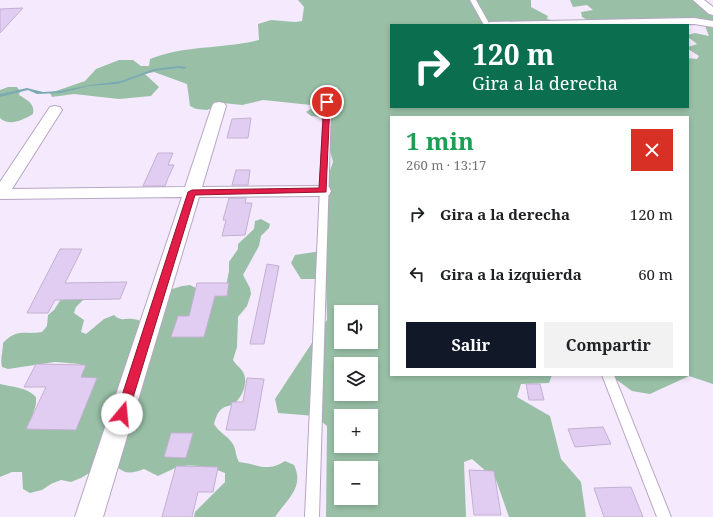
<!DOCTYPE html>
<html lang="es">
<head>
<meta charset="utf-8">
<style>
	body { margin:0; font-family:"Noto Serif",serif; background:#f2f2f2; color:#202124; height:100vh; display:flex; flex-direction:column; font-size:15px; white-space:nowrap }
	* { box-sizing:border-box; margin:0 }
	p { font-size:13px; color:#757577 }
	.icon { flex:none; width:22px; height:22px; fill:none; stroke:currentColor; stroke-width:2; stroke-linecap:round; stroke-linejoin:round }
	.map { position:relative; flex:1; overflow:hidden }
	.sheet { position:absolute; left:390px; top:116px; width:299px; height:260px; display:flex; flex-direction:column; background:#fff; border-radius:0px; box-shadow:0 2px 6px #0003 }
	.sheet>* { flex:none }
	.top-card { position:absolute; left:390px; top:24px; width:299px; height:84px; border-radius:0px; box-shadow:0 2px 6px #0003; background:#0b6e4f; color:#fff; overflow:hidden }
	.buttons { position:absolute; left:334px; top:305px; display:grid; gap:8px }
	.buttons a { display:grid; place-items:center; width:44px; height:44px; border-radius:0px; background:#fff; box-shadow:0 2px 6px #0003; font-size:20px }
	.pin { position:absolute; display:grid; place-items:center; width:34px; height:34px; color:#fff; margin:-17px; border:2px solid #fff; border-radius:50%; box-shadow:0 1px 4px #0007 }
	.me { position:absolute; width:44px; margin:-22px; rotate:17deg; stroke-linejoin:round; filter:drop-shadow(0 0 3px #0008) }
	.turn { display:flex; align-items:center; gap:14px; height:84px; padding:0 16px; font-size:18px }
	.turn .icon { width:52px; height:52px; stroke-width:2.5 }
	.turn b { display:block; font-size:28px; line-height:34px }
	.round { display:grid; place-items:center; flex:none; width:42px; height:42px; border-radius:0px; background:#f2f2f2 }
	.headline { display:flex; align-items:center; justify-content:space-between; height:68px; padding:0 16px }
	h1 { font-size:24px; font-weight:700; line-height:30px; color:#1e9e55 }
	.action { display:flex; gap:8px; margin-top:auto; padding:8px 16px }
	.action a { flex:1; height:46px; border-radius:0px; background:#111827; color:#fff; font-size:16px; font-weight:700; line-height:46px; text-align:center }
	.action a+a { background:#f2f2f2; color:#202124 }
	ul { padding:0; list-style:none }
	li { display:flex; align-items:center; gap:12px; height:60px; padding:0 16px }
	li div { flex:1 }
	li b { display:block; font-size:15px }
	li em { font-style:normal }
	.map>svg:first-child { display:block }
	.forest { fill:#99c0a7; fill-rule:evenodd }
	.water { fill:#7aabb3 }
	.building { fill:#e2cdf2; stroke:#c2b0d0 }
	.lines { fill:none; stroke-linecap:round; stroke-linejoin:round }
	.service-casing { stroke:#b6a5c4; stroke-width:2 }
	.minor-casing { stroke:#b6a5c4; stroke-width:2 }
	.service { fill:#fff; fill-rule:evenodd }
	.minor { fill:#fff; fill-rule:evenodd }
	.route { fill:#e11d48; stroke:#92132f }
</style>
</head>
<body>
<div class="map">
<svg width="713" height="517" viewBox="0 0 713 517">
	<rect width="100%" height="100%" fill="#f5eafd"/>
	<path class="forest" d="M298 0H531V7L548 16 547 19 573 25H391V107H688V58L697 59 699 56 688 49V47L697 44 688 37V35L695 33 709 36 705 26H713V384L689 376 650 394 632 391 610 375H688V117H391V375H552L549 383 521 384 517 397 550 416 561 459 581 482 586 517H509L496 480 472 459 464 462 466 517H326L327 426 315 416 278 413 275 399 327 320 326 287 317 279H301L291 263 295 255 321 251 323 190 333 162 321 117 311 116 306 112 312 108 332 106 338 88 331 85 321 86 318 101 311 105 263 100 242 105 223 103 207 110 196 109 190 106 187 84 154 72 145 74 159 87 151 96 119 99 74 94 52 97 50 93 85 81 96 69 119 60H133L141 66H149L150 59C184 45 224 49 259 40L258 24 271 20 295 22 302 21 304 7ZM341 312H371V342H341ZM341 364H371V394H341ZM341 416H371V446H341ZM341 468H371V498H341Z
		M570 0H703L713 6V23L656 25 658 23H593L582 17 581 12 593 10 587 5 573 7Z
		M8 87H17L20 91 19 95C27 100 35 103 33 114 23 120 9 127 0 118V90Z
		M261 219 270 224 269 228 261 236 259 246 243 275 250 288 251 294 247 306 238 317 237 347 233 360C236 365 241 368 243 372 249 382 242 399 232 405 229 406 226 406 223 408 217 412 216 418 214 424 219 433 229 436 234 446 236 451 236 457 239 462 258 464 266 473 285 461L294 465C305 488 286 500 275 517H194L195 512 225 482V473C212 467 192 463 178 467 172 469 165 473 158 476L144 469C133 473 126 475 117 467L91 472 81 478 71 482 61 480 51 484 42 490 30 493 23 489 22 472H12L0 477V384C12 387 27 387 36 397V404L31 420 77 370 80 364 55 362 8 369 2 367C0 359 3 351 3 343 18 328 23 335 42 332L47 326 48 315 54 310 61 299 87 296 76 307 74 313 84 320 81 332 86 334 104 319 114 315C122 322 124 318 133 319 137 319 142 322 146 323L169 290 182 286 190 285 211 296H219L226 286 229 271V262L238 249V244L254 229 255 221Z"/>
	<path class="water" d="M179 66 187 67 185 69 178 68 154 71 118 84 89 86 61 93 37 94 28 90 0 97V94L27 88 43 92 60 91 90 85 121 81 154 69Z"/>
	<path class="building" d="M23 8 0 33V9Z
		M251 118 248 138H227L232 119Z
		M158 153H173L168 165H174L168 178 165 186H143Z
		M236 170H250L248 185H232Z
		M229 198H246L245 203H252L245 235 222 236 226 220H223Z
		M60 249H82L65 283 127 282 120 299 55 300 48 313H27Z
		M267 264 279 266 264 344H250Z
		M197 283H229L227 296H215L204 337H171L178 316H189Z
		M36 364 86 365 81 377 97 378 76 430 26 429 46 387H24Z
		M247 378 264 379 255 430H226L232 402H243Z
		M526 384H540L544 400H529Z
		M603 427 611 444 575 447 568 429Z
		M171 433H193L186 458 164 457Z
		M176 466 218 467 213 492H198L192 517H162Z
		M469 470 494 471 501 515H474Z
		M631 487 643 517H604L594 488Z"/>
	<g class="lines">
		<g class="service-casing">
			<path id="service" d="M470 0H476L490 25H484Z
				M324 100H327L331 102 319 517H305Z
				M602 375H614L671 517H657Z"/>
		</g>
		<g class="minor-casing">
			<path id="minor" d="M693 0H704L713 7V15L709 14Z
				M694 18 713 21V27L694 24 485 25 490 22Z
				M219 102 224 103 226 106 202 187 323 186 329 187 331 191 329 195 323 196 199 197 103 517H75L182 197 0 199V182L50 107 55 106 60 107 62 110 12 189 185 187 212 106 214 103Z"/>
		</g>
		<use href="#service" class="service"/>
		<use href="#minor" class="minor"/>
	</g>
	<path class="route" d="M324 101 330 102 326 192 195 195 128 414 126 417 122 419 118 417 116 414 188 192 192 190 319 188Z"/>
</svg>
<div class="buttons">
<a><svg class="icon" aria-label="sound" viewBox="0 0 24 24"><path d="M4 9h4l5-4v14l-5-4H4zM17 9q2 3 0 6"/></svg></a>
<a><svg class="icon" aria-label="layers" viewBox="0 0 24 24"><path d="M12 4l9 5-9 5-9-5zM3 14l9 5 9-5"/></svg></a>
<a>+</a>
<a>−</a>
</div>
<div class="pin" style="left:327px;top:102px;background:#d93025"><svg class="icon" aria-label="arrive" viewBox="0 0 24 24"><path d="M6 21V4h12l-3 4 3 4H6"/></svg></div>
<svg class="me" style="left:122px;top:414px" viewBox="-20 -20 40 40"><circle r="19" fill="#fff"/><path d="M0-13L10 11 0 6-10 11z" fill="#e11d48"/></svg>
<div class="top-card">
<div class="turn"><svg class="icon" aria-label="right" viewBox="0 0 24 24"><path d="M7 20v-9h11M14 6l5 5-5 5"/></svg><div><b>120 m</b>Gira a la derecha</div></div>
</div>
<section class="sheet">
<div class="headline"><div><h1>1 min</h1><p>260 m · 13:17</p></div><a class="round" style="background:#d93025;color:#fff"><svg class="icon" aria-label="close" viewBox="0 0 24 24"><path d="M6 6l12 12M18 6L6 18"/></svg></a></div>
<ul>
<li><svg class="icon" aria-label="right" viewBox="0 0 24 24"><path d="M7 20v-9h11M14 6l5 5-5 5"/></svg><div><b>Gira a la derecha</b></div><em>120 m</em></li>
<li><svg class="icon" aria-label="left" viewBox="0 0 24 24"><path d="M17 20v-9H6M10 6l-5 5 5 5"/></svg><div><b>Gira a la izquierda</b></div><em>60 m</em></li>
</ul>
<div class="action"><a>Salir</a><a>Compartir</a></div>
</section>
</div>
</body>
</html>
